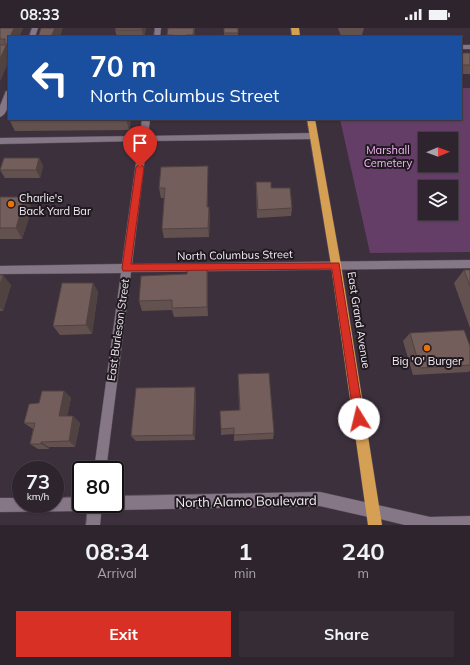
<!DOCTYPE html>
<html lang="en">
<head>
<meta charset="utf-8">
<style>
	body { margin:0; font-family:Mulish,sans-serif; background:#352c35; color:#f1f3f6; height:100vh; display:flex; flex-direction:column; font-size:15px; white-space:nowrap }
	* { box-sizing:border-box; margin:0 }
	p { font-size:13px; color:#a7a4aa }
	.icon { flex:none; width:22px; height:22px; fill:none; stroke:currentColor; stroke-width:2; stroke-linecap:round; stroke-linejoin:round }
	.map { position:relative; height:497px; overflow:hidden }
	.details { display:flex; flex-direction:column; background:#2d242d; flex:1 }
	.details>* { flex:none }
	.top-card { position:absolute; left:8px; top:8px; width:454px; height:84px; border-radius:0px; box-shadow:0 1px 3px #0004,0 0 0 1px #484149; background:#1a4fa0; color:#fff; overflow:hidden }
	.needle { width:26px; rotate:89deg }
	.buttons { position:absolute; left:418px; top:104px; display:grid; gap:8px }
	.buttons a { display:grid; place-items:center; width:40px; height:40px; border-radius:0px; background:#2d242d; box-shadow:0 1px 3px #0004,0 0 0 1px #484149; font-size:20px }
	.speed { position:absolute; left:12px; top:433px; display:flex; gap:8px; font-size:20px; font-weight:700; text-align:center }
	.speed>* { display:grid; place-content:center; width:52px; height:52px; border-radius:50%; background:#2d242d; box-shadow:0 1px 3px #0004,0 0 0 1px #484149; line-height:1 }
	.speed small { font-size:10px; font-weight:400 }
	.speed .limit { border:2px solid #111; border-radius:6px; background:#fff; color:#111 }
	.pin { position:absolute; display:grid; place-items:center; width:34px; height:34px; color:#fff; margin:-41px -17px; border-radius:50% 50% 50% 0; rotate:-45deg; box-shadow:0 0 4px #0007 }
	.pin .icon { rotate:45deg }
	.me { position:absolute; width:44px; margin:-22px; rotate:351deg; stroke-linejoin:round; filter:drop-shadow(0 0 3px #0008) }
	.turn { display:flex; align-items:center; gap:14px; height:84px; padding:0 16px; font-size:18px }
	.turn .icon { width:52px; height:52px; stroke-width:2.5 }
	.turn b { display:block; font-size:28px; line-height:34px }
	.eta { display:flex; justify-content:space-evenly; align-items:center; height:68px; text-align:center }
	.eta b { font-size:24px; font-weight:700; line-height:28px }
	.primary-button { display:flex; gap:8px; margin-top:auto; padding:8px 16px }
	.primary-button a { flex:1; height:46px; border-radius:0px; background:#d93025; color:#fff; font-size:16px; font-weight:700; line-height:46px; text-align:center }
	.primary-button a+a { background:#352c35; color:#f1f3f6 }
	.status { display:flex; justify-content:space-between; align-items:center; height:28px; padding:0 20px; background:#2d242d; direction:ltr }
	.status svg { height:11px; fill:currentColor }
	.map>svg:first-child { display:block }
	.green { fill:#653e67; fill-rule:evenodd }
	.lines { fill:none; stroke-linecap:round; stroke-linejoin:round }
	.minor-casing { stroke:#5a4f5a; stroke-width:1 }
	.tertiary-casing { stroke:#5a4f5a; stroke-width:1 }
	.trunk-casing { stroke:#5a4f5a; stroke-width:1 }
	.minor { fill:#867786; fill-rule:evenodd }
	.tertiary { fill:#867786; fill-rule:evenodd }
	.trunk { fill:#d6a054; fill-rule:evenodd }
	.wall { fill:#63514f }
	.shaded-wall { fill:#504240 }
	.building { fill:#735e5c; stroke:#504240 }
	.route { fill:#d93025; stroke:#8d1f18 }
	.food-dot { fill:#e8710a; stroke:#201a20; stroke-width:1.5 }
	.labels { text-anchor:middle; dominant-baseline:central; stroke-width:4; stroke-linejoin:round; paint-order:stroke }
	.park-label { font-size:11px; fill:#f6b4f9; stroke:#201a20 }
	.poi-label { font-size:11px; fill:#f5edf5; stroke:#201a20; text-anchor:start }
	.street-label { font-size:11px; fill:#f5edf5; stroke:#201a20 }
	.near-street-label { font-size:13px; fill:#f5edf5; stroke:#201a20 }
</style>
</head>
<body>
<div class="status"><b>08:33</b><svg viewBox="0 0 49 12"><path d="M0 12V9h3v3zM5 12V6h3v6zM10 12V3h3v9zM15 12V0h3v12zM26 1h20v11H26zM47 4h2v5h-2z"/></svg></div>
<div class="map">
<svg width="470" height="497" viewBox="0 0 470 497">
	<rect width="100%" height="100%" fill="#3c303c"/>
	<path class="green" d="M461 60H470V224L370 225 340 91H461ZM425 111H451V137H425ZM425 159H451V185H425Z"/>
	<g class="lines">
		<g class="minor-casing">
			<path id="minor" d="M32 0H38L35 9H29Z
				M155 0H161L160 9H154Z
				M6 63H9C9 71 9 86 0 89V78Z
				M142 91H150L148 108 314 105 318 108 314 111 147 113 132 236 470 232V240L131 244 106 442H94L121 245 0 246V238L122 236 139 113 0 116V110L140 108Z
				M88 476H102L100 497H86Z
				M373 476 430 489 470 488V497H405L368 488 366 483 368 478Z"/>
		</g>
		<g class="tertiary-casing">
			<path id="tertiary" d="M461 17H470V21H461Z
				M320 464 373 476 378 478 380 483 378 488 373 490 320 478 115 482 110 480 109 476H115V468Z
				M81 469V476H88L86 481 81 483 0 484V470H21V476H55V470Z"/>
		</g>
		<g class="trunk-casing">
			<path id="trunk" d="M291 0H299L300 9H292Z
				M307 91H315L341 237 382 497H368L331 237Z"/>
		</g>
		<use href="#minor" class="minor"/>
		<use href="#tertiary" class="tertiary"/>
		<use href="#trunk" class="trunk"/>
	</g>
	<path class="wall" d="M0 0H23L19 9H9V32L0 53Z
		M146 0 144 9H117L115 2Z
		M168 0H195L194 9H167Z
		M224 0H238V9H224Z
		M338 0H364L362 7 341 8Z
		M461 25H470V46H461Z
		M9 91H131L129 102 15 103Z
		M39 130 43 138 40 150H5L0 142Z
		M208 138V179L210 188 209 209 164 210 162 201 164 170H161L159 160Z
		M256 154 271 160 292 180 291 188 257 190 256 162Z
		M0 169 32 180 22 211H0Z
		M464 242H470V300L454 255Z
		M0 247 11 257 3 283H0Z
		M208 248V288L174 289 172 282 142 283 139 273Z
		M93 255 98 264 92 306 60 307 53 298Z
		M410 305 470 318V343L468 344 413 347 403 313Z
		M238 346 274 405 273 411 234 413V406L221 407V401L239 382Z
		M64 363 71 370 67 388H73L80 395 75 419H49V421H38L30 416 33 401 24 395 39 375Z
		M196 366 195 412 136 413 131 408Z"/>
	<path class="shaded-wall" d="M14 0H23L19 9H10Z
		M55 0H63L60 9H51Z
		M142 0H146L144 9H143Z
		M194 0H195L194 9H193Z
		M9 11V32L0 53V31Z
		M126 91H131L129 102Z
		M39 130 43 138 40 150 36 142Z
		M208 138V188L207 179Z
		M25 169 32 180 22 211 16 200Z
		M209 179 210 188 209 209 208 200Z
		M207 238 208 248V288L207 279Z
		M3 247 11 257 3 283 0 280V257Z
		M93 255 98 264 92 306 86 297Z
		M195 359 196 366 195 412 193 407Z
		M64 363 71 370 66 395 59 388Z
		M73 388 80 395 75 419 69 413Z
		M41 414 49 419V421L41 416Z"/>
	<path class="building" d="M0 0H14L10 9H9V11L0 31V17H5V11H0Z
		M41 0H55L51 9H38Z
		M116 0H142V2H115Z
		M168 0H194L193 7H186V9H172L173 7H167Z
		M224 0H238V5H224Z
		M461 25H470V37H461Z
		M4 130H39L36 142H0Z
		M208 138 207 179H209L208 200 162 201 165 160H159L161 139Z
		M256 154H271V160H290L292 180 258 182Z
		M0 169H25L16 200H0Z
		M207 238V279L172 280V272L139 273 141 248 187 246 188 239Z
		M464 242H470V258Z
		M0 247H3L0 257Z
		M62 255H93L86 297 53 298Z
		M464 302 470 318V337L420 340 410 305Z
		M269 345 274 405 234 407V400L221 401 220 383 240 382 238 346Z
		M195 359 193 407 131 408 136 360Z
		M42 363H64L59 388H73L69 413 41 414V416H30L35 395H24L29 376 39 375Z"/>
	<path class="route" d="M140 136 144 139 131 236 339 235 364 391 363 394 359 396 355 394 354 391 332 241 123 243 122 240 136 139Z"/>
	<g class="food-dot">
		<circle cx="11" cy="176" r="4"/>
		<circle cx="427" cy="320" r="4"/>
	</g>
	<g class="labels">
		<g class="park-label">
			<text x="388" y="122">Marshall<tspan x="388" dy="13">Cemetery</tspan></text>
		</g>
		<g class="poi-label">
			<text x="19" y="170">Charlie's<tspan x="19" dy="13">Back Yard Bar</tspan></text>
			<text x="427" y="333" text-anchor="middle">Big 'O' Burger</text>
		</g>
		<g class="street-label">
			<text transform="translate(235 227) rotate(-1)">North Columbus Street</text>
			<text transform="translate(359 292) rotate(81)">East Grand Avenue</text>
			<text transform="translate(118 302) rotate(-82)">East Burleson Street</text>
		</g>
		<g class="near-street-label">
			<text transform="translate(246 473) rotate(-1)">North Alamo Boulevard</text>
		</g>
	</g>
</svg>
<div class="buttons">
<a><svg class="needle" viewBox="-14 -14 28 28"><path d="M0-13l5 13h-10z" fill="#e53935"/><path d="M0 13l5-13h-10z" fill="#a7a4aa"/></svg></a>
<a><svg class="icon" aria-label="layers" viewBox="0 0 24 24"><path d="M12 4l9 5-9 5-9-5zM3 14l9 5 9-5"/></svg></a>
</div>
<div class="speed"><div>73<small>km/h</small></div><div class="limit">80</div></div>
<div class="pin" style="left:140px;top:139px;background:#d93025"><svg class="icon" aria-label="arrive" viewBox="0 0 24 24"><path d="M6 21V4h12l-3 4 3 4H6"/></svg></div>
<svg class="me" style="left:359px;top:391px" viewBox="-20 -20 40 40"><circle r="19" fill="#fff"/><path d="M0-13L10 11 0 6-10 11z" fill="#d93025"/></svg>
<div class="top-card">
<div class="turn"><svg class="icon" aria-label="left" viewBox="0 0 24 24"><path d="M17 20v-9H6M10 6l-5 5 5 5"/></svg><div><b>70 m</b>North Columbus Street</div></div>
</div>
</div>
<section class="details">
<div class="eta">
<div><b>08:34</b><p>Arrival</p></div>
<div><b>1</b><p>min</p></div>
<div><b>240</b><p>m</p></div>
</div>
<div class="primary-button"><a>Exit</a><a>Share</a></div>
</section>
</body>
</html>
